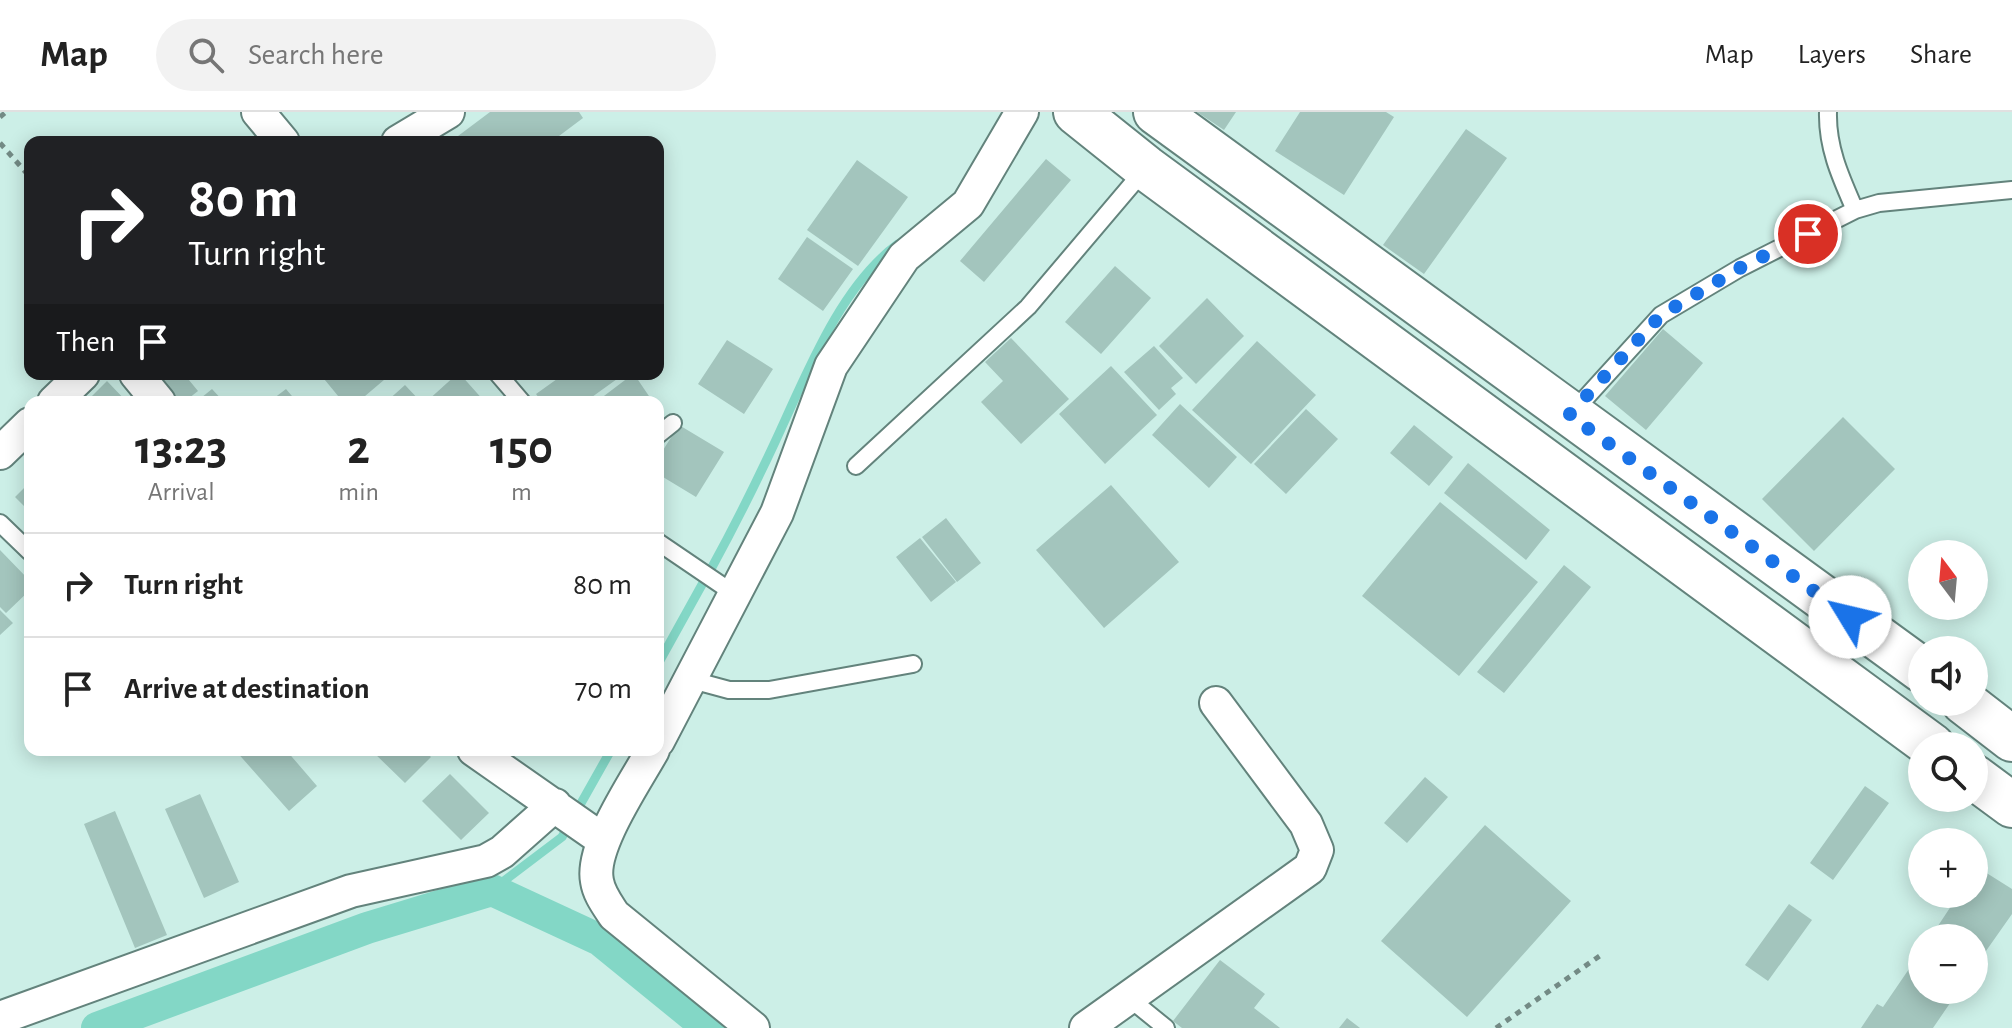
<!DOCTYPE html>
<html lang="en">
<head>
<meta charset="utf-8">
<style>
	body { margin:0; font-family:"Alegreya Sans",sans-serif; background:#f2f2f2; color:#222; height:100vh; display:flex; flex-direction:column; font-size:30px; white-space:nowrap }
	* { box-sizing:border-box; margin:0 }
	p { font-size:26px; color:#767676 }
	.icon { flex:none; width:44px; height:44px; fill:none; stroke:currentColor; stroke-width:2; stroke-linecap:round; stroke-linejoin:round }
	.map { position:relative; flex:1; overflow:hidden }
	.side { position:absolute; left:24px; top:284px; width:640px; height:360px; display:flex; flex-direction:column; background:#fff; border-radius:16px; box-shadow:0 4px 20px #0003 }
	.side>* { flex:none }
	.banner { position:absolute; left:24px; top:24px; width:640px; height:244px; border-radius:16px; box-shadow:0 4px 20px #0003; background:#202124; color:#fff; overflow:hidden }
	.needle { width:52px; rotate:344deg }
	.controls { position:absolute; left:1908px; top:428px; display:grid; gap:16px }
	.controls a { display:grid; place-items:center; width:80px; height:80px; border-radius:50%; background:#fff; box-shadow:0 4px 20px #0003; font-size:40px }
	.pin { position:absolute; display:grid; place-items:center; width:68px; height:68px; color:#fff; margin:-34px; border:4px solid #fff; border-radius:50%; box-shadow:0 2px 8px #0007 }
	.me { position:absolute; width:88px; margin:-44px; rotate:306deg; stroke-linejoin:round; filter:drop-shadow(0 0 6px #0008) }
	.turn { display:flex; align-items:center; gap:28px; height:168px; padding:0 32px; font-size:36px }
	.turn .icon { width:104px; height:104px; stroke-width:2.5 }
	.turn b { display:block; font-size:56px; line-height:68px }
	.then { display:flex; align-items:center; height:76px; padding:0 32px; background:#0003; gap:16px; font-size:30px }
	.eta { display:flex; justify-content:space-evenly; align-items:center; height:136px; text-align:center }
	.eta b { font-size:48px; font-weight:700; line-height:56px }
	ul { padding:0; list-style:none }
	li { display:flex; align-items:center; gap:24px; height:104px; padding:0 32px; border-top:2px solid #e0e0e0 }
	li div { flex:1 }
	li b { display:block; font-size:30px }
	li em { font-style:normal }
	header { display:flex; align-items:center; gap:48px; box-sizing:border-box; height:112px; padding:0 40px; background:#fff; border-bottom:2px solid #e0e0e0 }
	header strong { font-size:38px }
	nav { display:flex; gap:44px; margin-inline-start:auto; font-size:28px }
	.search { width:560px; height:72px; background:#f2f2f2; display:flex; align-items:center; gap:20px; box-sizing:border-box; padding:0 28px; border-radius:44px; color:#767676; font-size:30px }
	.map>svg:first-child { display:block }
	.lines { fill:none; stroke-linecap:round; stroke-linejoin:round }
	.stream { stroke:#83d7c6; stroke-width:9 }
	.canal { stroke:#83d7c6; stroke-width:32 }
	.building { fill:#a3c5bd }
	.service-casing { stroke:#63837c; stroke-width:20 }
	.minor-casing { stroke:#63837c; stroke-width:36 }
	.secondary-casing { stroke:#63837c; stroke-width:48 }
	.path { stroke:#738a85; stroke-width:5; stroke-dasharray:6 6; stroke-linecap:butt }
	.service { stroke:#fff; stroke-width:16 }
	.minor { stroke:#fff; stroke-width:32 }
	.secondary { stroke:#fff; stroke-width:44 }
	.route { stroke:#1a73e8; stroke-width:14; stroke-dasharray:0 25.2 }
</style>
</head>
<body>
<header>
<strong>Map</strong>
<div class="search"><svg class="icon" aria-label="search" viewBox="0 0 24 24"><circle cx="10" cy="10" r="6"/><path d="M15 15l6 6"/></svg>Search here</div>
<nav><a>Map</a><a>Layers</a><a>Share</a></nav>
</header>
<div class="map">
<svg width="2012" height="916" viewBox="0 0 2012 916">
	<rect width="100%" height="100%" fill="#ccefe7"/>
	<g class="lines">
		<path class="stream" d="M711 457C734 415 755 373 775 330 805 266 839 175 898 132
			M658 552 704 469
			M492 778 562 725 611 638"/>
		<path class="canal" d="M97 916 367 816 492 778 600 828 708 916"/>
	</g>
	<path class="building" d="M490 0H579L583 6 551 30H450Z
		M1197 0H1236L1224 18Z
		M1300 0H1386L1394 5 1344 83 1275 39Z
		M1466 17 1507 46 1424 162 1383 133Z
		M1046 47 1071 68 984 170 960 149Z
		M857 48 908 85 858 154 807 118Z
		M807 125 853 157 823 199 778 167Z
		M1115 154 1151 186 1101 242 1065 210Z
		M1207 186 1244 224 1196 272 1159 234Z
		M1663 217 1703 251 1646 318 1605 284Z
		M1011 226 1069 287 1021 332 981 290 1003 269 985 250Z
		M727 228 773 257 744 302 698 272Z
		M1257 229 1316 283 1251 352 1192 298Z
		M1154 234 1183 266 1171 276 1176 282 1159 298 1124 260Z
		M1111 254 1157 303 1105 352 1059 302Z
		M146 262H184L198 279 184 290H169Z
		M320 262H391L358 290H343Z
		M457 262H460L485 290H426Z
		M564 262H624L585 290H542L536 282Z
		M634 262 653 290H596L633 262Z
		M107 269 127 290H86Z
		M405 273 421 290H386Z
		M212 277 224 290H196Z
		M286 277 297 290H269Z
		M1180 292 1237 345 1209 376 1152 323Z
		M1306 297 1338 327 1286 382 1254 352Z
		M1843 305 1895 357 1814 439 1762 387Z
		M679 313 724 340 696 385 658 362V346Z
		M1414 313 1453 345 1429 374 1390 341Z
		M1468 351 1550 418 1526 448 1444 381Z
		M30 370V400L15 385Z
		M1111 373 1179 450 1104 516 1036 438Z
		M1440 390 1538 470 1459 564 1362 484Z
		M946 406 981 451 957 470 922 425Z
		M920 426 956 470 931 490 896 445Z
		M0 438 30 469V478L6 501 0 495Z
		M1564 453 1591 475 1504 581 1477 560Z
		M0 498 13 511 0 523Z
		M235 638H286L317 674 289 699Z
		M371 638H424L431 645 405 671Z
		M450 662 489 701 461 728 422 689Z
		M1425 665 1448 685 1407 731 1384 711Z
		M1865 674 1889 691 1833 768 1810 751Z
		M200 682 239 770 204 786 165 697Z
		M115 699 167 823 135 836 84 712Z
		M1485 713 1571 789 1467 905 1381 829Z
		M1977 755 2012 777V802L1974 856V826H1930L1959 782H1974V759Z
		M1789 792 1812 808 1768 869 1745 853Z
		M1922 838V878H1959L1933 916H1861L1877 892 1883 895Z
		M1220 848 1265 882 1254 896 1280 916H1182L1173 909Z
		M1347 906 1360 916H1339Z"/>
	<g class="lines">
		<g class="service-casing">
			<path id="service" d="M1828 0C1827 36 1841 66 1855 98
				M498 262 522 290
				M1571 302 1661 203 1740 156 1855 98 1879 91 2012 78
				M658 323 673 311
				M856 354 1028 195 1145 57
				M0 411 30 440
				M658 430 736 483
				M692 568 729 578H769L913 552
				M1129 886 1166 916"/>
		</g>
		<g class="minor-casing">
			<path id="minor" d="M258 0 283 30
				M398 30 448 0
				M136 262 159 290
				M54 290 83 262
				M0 341 30 312
				M658 629 777 401 831 254 904 145 968 92 1022 0
				M474 638 603 728
				M653 638C636 669 590 735 597 769 599 782 607 792 614 803L753 916
				M0 906 351 779 486 749 502 740 555 693
				M1086 916 1310 756 1317 738 1306 712 1216 591"/>
		</g>
		<g class="secondary-casing">
			<path id="secondary" d="M1076 0 1146 56 1932 634
				M1156 0 1922 558
				M1964 590 2012 627
				M1974 665 2012 693"/>
		</g>
		<path class="path" d="M0 5 6 0
			M0 31 30 65
			M1496 916 1601 843"/>
		<use href="#service" class="service"/>
		<use href="#minor" class="minor"/>
		<use href="#secondary" class="secondary"/>
	</g>
	<g class="lines">
		<path class="route" d="M1808 122 1740 156 1661 203 1569 303 1850 505"/>
	</g>
</svg>
<div class="controls">
<a><svg class="needle" viewBox="-14 -14 28 28"><path d="M0-13l5 13h-10z" fill="#e53935"/><path d="M0 13l5-13h-10z" fill="#767676"/></svg></a>
<a><svg class="icon" aria-label="sound" viewBox="0 0 24 24"><path d="M4 9h4l5-4v14l-5-4H4zM17 9q2 3 0 6"/></svg></a>
<a><svg class="icon" aria-label="search" viewBox="0 0 24 24"><circle cx="10" cy="10" r="6"/><path d="M15 15l6 6"/></svg></a>
<a>+</a>
<a>−</a>
</div>
<div class="pin" style="left:1808px;top:122px;background:#d93025"><svg class="icon" aria-label="arrive" viewBox="0 0 24 24"><path d="M6 21V4h12l-3 4 3 4H6"/></svg></div>
<svg class="me" style="left:1850px;top:505px" viewBox="-20 -20 40 40"><circle r="19" fill="#fff"/><path d="M0-13L10 11 0 6-10 11z" fill="#1a73e8"/></svg>
<div class="banner">
<div class="turn"><svg class="icon" aria-label="right" viewBox="0 0 24 24"><path d="M7 20v-9h11M14 6l5 5-5 5"/></svg><div><b>80 m</b>Turn right</div></div>
<div class="then">Then<svg class="icon" aria-label="arrive" viewBox="0 0 24 24"><path d="M6 21V4h12l-3 4 3 4H6"/></svg></div>
</div>
<section class="side">
<div class="eta">
<div><b>13:23</b><p>Arrival</p></div>
<div><b>2</b><p>min</p></div>
<div><b>150</b><p>m</p></div>
</div>
<ul>
<li><svg class="icon" aria-label="right" viewBox="0 0 24 24"><path d="M7 20v-9h11M14 6l5 5-5 5"/></svg><div><b>Turn right</b></div><em>80 m</em></li>
<li><svg class="icon" aria-label="arrive" viewBox="0 0 24 24"><path d="M6 21V4h12l-3 4 3 4H6"/></svg><div><b>Arrive at destination</b></div><em>70 m</em></li>
</ul>
</section>
</div>
</body>
</html>
